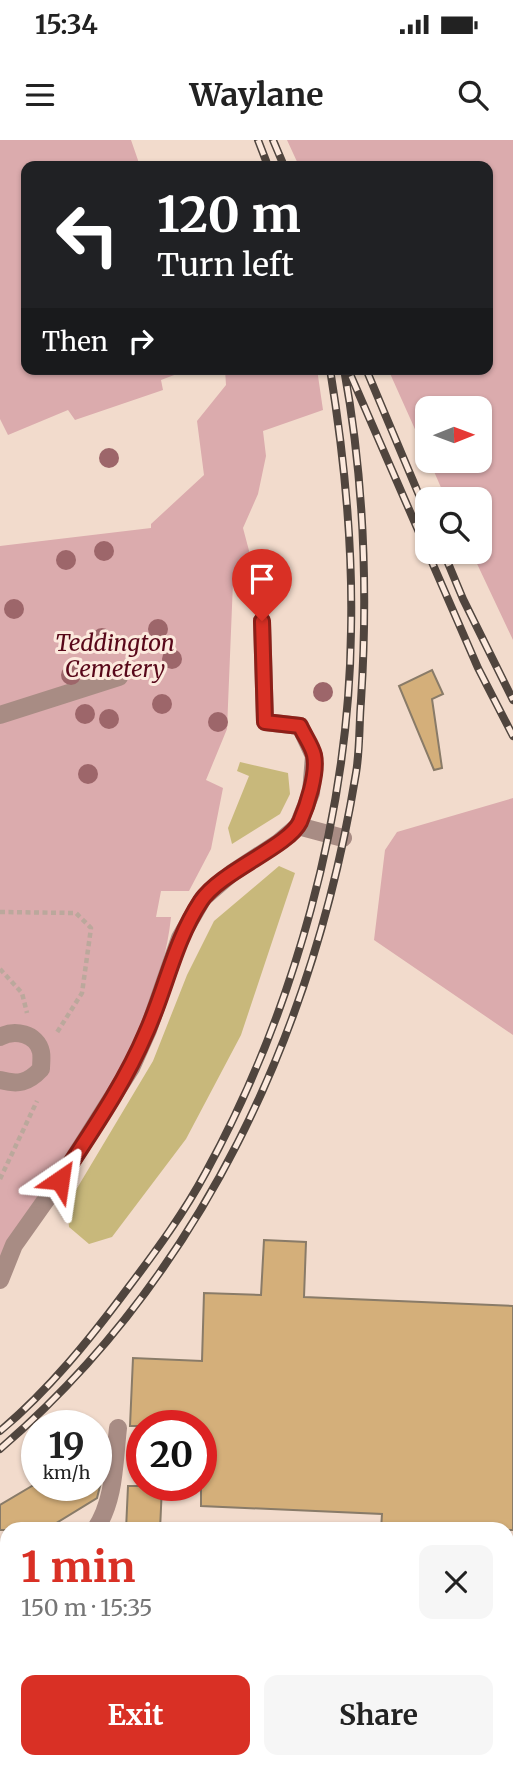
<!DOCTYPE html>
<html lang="en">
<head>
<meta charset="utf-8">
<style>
	body { margin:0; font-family:Merriweather,serif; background:#f6f6f6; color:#222; height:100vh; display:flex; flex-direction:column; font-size:26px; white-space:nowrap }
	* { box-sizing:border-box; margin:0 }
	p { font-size:23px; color:#767676 }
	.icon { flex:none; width:38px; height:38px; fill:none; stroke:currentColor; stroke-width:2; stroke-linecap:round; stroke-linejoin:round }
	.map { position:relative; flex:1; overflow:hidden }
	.details { position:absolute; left:0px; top:1382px; width:514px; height:247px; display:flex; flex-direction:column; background:#fff; border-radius:21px 21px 0 0; box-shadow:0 2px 5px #0004 }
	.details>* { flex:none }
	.guide { position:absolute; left:21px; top:21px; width:472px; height:214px; border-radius:14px; box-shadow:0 2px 5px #0004; background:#202124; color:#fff; overflow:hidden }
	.needle { width:46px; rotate:89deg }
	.controls { position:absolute; left:415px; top:256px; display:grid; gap:14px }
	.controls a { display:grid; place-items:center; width:77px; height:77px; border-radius:14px; background:#fff; box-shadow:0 2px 5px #0004; font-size:35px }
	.speed { position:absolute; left:21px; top:1270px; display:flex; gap:14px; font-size:35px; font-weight:700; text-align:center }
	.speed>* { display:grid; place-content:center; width:91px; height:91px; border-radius:50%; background:#fff; box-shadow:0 2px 5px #0004; line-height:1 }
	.speed small { font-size:18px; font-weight:400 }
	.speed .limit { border:10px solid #d22; background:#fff; color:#111 }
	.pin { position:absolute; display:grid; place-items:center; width:60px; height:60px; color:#fff; margin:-72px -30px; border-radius:50% 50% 50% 0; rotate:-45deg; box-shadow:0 0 7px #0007 }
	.pin .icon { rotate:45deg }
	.me { position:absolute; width:77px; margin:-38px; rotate:32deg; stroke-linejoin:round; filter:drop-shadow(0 0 5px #0008) }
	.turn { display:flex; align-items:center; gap:24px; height:147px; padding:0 21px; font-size:32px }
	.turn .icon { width:91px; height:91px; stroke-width:2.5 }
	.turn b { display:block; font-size:49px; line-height:60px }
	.then { display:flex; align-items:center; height:66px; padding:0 21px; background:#0003; gap:14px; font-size:26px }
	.round { display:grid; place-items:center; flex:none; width:74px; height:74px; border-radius:14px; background:#f6f6f6 }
	.overview { display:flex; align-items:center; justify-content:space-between; height:119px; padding:0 21px }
	h1 { font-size:42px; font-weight:700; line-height:52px; color:#d93025 }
	.button { display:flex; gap:14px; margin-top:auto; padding:14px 21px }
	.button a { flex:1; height:80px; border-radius:14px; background:#d93025; color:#fff; font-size:28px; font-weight:700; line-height:80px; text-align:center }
	.button a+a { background:#f6f6f6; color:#222 }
	.status { display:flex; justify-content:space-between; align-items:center; height:49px; padding:0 35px; background:#fff; direction:ltr }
	.status svg { height:19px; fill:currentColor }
	header { display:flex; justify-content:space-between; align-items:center; height:91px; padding:0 21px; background:#fff; font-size:32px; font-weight:700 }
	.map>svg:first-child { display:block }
	.green { fill:#dbabad }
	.water { fill:#c8b87b }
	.building { fill:#d4af7a; stroke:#897b68; stroke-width:2 }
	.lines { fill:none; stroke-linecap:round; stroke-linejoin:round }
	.path { stroke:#bba89c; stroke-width:4.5; stroke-dasharray:5 3.5; stroke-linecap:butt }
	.minor { stroke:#a88c84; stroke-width:18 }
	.rail-casing { stroke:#50453e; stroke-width:8 }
	.rail { stroke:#fce9dd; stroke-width:5; stroke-dasharray:16; stroke-linecap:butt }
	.tree { fill:#9d666a }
	.route-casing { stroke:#8d1f18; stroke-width:18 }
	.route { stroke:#d93025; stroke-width:12 }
	.labels { text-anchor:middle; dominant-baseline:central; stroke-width:6; stroke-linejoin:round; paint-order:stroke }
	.park-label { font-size:23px; font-style:italic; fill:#580719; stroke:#fce9dd }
</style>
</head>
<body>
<div class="status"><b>15:34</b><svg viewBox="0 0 49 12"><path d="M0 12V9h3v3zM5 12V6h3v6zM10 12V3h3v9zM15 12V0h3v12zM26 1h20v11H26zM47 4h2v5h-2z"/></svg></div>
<header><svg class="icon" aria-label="menu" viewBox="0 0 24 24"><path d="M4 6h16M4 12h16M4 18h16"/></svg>Waylane<svg class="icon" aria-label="search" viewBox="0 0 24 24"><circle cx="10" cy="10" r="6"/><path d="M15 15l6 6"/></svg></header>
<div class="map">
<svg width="513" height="1629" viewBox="0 0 513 1629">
	<rect width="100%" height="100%" fill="#f2dbcc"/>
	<path class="green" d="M0 0H131L140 26H26V229H190L161 240 163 250 75 280 68 270 8 295 0 279Z
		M287 0H513V500L471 411H480V359H446L429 320H480V268H427V316L388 229H488V26H299Z
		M225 229H317L323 270 263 291 266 316 258 354 243 388 252 422 238 442H233L227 589 206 640 223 648 211 709 189 751H161L156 777H171C159 896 63 1026 0 1126V406L151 388V384L204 335 197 281 226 245Z
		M513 658V895L374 800 385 710 397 692Z
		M7 1454V1498H0V1455Z
		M0 1579H7V1606H0Z"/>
	<path class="water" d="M240 622 288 633 290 654 280 674 232 704 228 688 249 636 237 631Z
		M279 726 295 733 241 895 186 999 112 1097 89 1104 69 1087 67 1065 153 921 187 835 214 781Z"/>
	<path class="building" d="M432 530 443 554 432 559 442 628 434 630 399 546Z
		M264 1100 306 1102 304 1157 513 1166V1390H381L382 1374 201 1366V1286H130L133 1218 202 1221 204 1153 261 1155Z
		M32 1346H100L97 1358 45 1390H0V1365Z
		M128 1346H162L160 1390H126Z"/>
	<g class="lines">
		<path class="path" d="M0 772 76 773 91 788 82 853 56 894
			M0 829 22 853 27 873
			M0 1039 37 961
			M376 1622 513 1627
			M114 1626 190 1622"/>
		<path class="minor" d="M0 575 119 537
			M298 686 343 698
			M0 897C14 889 37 893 41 912 42 917 41 924 41 929 28 943 18 945 0 940
			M0 1140 14 1105 60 1040 131 928 148 890 180 798 203 758 232 733 278 703 298 686 311 653 314 616 300 586 265 582 262 481
			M95 1390C115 1360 114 1323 118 1288
			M0 1424 7 1422
			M29 1629 92 1622"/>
		<g class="rail-casing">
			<path id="rail" d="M258 0 268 26
				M273 0 284 26
				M366 229 427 374
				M351 236 478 528 513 596
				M443 411 463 459 513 560
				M0 1291C49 1250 90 1199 128 1148 156 1111 184 1073 206 1032 294 871 349 674 351 491 353 403 344 315 330 229
				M0 1309C201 1136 314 891 356 633 360 609 359 585 361 561 368 451 364 338 344 229
				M0 1551H7
				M508 1565H513
				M0 1566H7
				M508 1581H513"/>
		</g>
		<use href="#rail" class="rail"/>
	</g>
	<g class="tree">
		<circle cx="109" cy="318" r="10"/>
		<circle cx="104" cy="411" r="10"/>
		<circle cx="66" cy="420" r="10"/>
		<circle cx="14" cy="469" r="10"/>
		<circle cx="158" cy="489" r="10"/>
		<circle cx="102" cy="498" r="10"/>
		<circle cx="172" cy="519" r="10"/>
		<circle cx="71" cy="535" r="10"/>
		<circle cx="323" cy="552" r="10"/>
		<circle cx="162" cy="564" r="10"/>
		<circle cx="85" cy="574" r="10"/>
		<circle cx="109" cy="579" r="10"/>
		<circle cx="218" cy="582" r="10"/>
		<circle cx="88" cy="634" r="10"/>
	</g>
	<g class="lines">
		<g class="route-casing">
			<path id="route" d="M60 1040C91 992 124 945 146 893 166 849 174 802 201 761 221 731 288 707 300 682 307 666 318 633 314 615 312 606 304 595 300 586L265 582 262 481"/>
		</g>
		<use href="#route" class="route"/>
	</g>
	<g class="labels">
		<g class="park-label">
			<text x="115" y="502">Teddington<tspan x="115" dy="26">Cemetery</tspan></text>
		</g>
	</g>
</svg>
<div class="controls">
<a><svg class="needle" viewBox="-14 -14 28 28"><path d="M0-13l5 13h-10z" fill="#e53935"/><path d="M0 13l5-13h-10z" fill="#767676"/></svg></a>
<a><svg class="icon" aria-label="search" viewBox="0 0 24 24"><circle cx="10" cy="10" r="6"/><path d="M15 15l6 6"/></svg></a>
</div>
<div class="speed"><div>19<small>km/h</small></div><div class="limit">20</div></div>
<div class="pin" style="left:262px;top:481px;background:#d93025"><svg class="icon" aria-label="arrive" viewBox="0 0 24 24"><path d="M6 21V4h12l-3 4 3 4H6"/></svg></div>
<svg class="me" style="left:60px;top:1040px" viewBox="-20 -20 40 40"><path d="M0-17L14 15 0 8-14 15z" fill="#d93025" stroke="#fff" stroke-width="4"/></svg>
<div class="guide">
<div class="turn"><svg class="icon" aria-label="left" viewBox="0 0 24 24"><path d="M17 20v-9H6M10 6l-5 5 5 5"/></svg><div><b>120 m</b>Turn left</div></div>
<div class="then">Then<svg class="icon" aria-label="right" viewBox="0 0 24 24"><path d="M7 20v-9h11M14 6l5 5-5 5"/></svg></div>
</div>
<section class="details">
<div class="overview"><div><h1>1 min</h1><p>150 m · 15:35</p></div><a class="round"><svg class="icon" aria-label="close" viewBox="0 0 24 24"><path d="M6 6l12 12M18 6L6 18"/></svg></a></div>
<div class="button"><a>Exit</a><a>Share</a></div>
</section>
</div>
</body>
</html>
